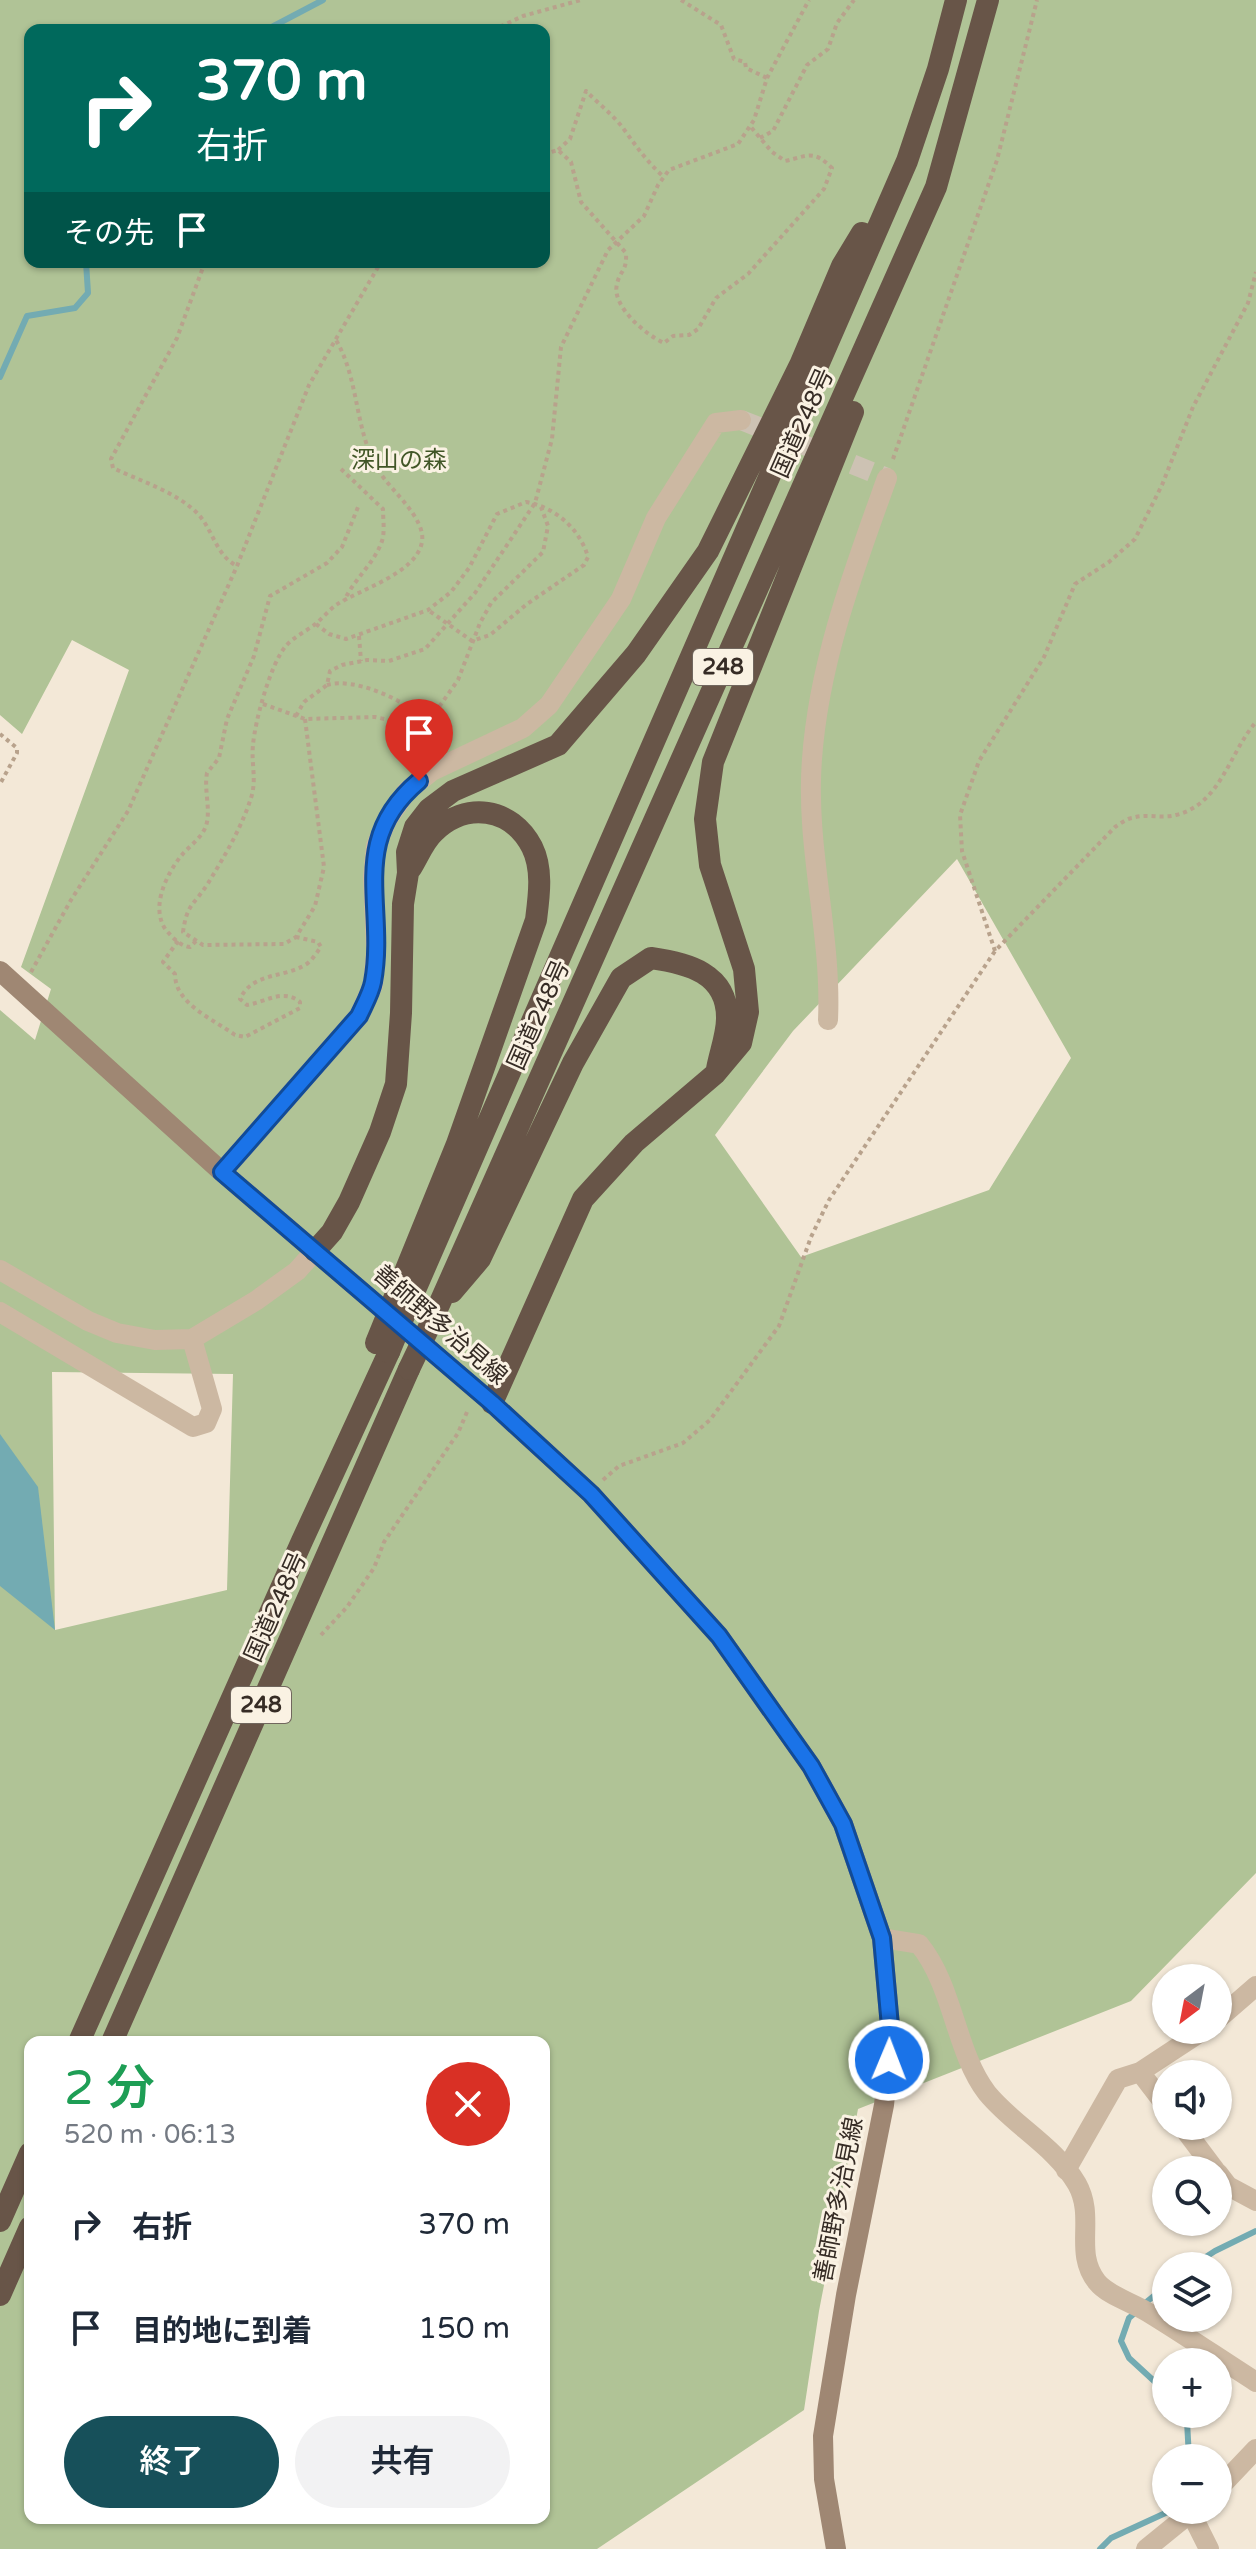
<!DOCTYPE html>
<html lang="ja">
<head>
<meta charset="utf-8">
<style>
	body { margin:0; font-family:"Varela Round","Noto Sans JP",sans-serif; background:#f2f2f3; color:#1f2937; height:100vh; display:flex; flex-direction:column; font-size:30px; white-space:nowrap }
	* { box-sizing:border-box; margin:0 }
	p { font-size:26px; color:#747a83 }
	.icon { flex:none; width:44px; height:44px; fill:none; stroke:currentColor; stroke-width:2; stroke-linecap:round; stroke-linejoin:round }
	.map { position:relative; flex:1; overflow:hidden }
	.sheet { position:absolute; left:24px; top:2036px; width:526px; height:488px; display:flex; flex-direction:column; background:#fff; border-radius:16px; box-shadow:0 2px 6px #0004 }
	.sheet>* { flex:none }
	.guide { position:absolute; left:24px; top:24px; width:526px; height:244px; border-radius:16px; box-shadow:0 2px 6px #0004; background:#00695c; color:#fff; overflow:hidden }
	.needle { width:52px; rotate:212deg }
	.buttons { position:absolute; left:1152px; top:1964px; display:grid; gap:16px }
	.buttons a { display:grid; place-items:center; width:80px; height:80px; border-radius:50%; background:#fff; box-shadow:0 2px 6px #0004; font-size:40px }
	.pin { position:absolute; display:grid; place-items:center; width:68px; height:68px; color:#fff; margin:-82px -34px; border-radius:50% 50% 50% 0; rotate:-45deg; box-shadow:0 0 8px #0007 }
	.pin .icon { rotate:45deg }
	.me { position:absolute; width:88px; margin:-44px; rotate:1deg; stroke-linejoin:round; filter:drop-shadow(0 0 6px #0008) }
	.turn { display:flex; align-items:center; gap:28px; height:168px; padding:0 40px; font-size:36px }
	.turn .icon { width:104px; height:104px; stroke-width:2.5 }
	.turn b { display:block; font-size:56px; line-height:68px }
	.then { display:flex; align-items:center; height:76px; padding:0 40px; background:#0003; gap:16px; font-size:30px }
	.round { display:grid; place-items:center; flex:none; width:84px; height:84px; border-radius:42px; background:#f2f2f3 }
	.overview { display:flex; align-items:center; justify-content:space-between; height:136px; padding:0 40px }
	h1 { font-size:48px; font-weight:600; line-height:60px; color:#1e9e55 }
	.primary-button { display:flex; gap:16px; margin-top:auto; padding:16px 40px }
	.primary-button a { flex:1; height:92px; border-radius:48px; background:#17505a; color:#fff; font-size:32px; font-weight:600; line-height:92px; text-align:center }
	.primary-button a+a { background:#f2f2f3; color:#1f2937 }
	ul { padding:0; list-style:none }
	li { display:flex; align-items:center; gap:24px; height:104px; padding:0 40px }
	li div { flex:1 }
	li b { display:block; font-size:30px }
	li em { font-style:normal }
	.map>svg:first-child { display:block }
	.green { fill:#b0c396; fill-rule:evenodd }
	.water { fill:#73abb2 }
	.lines { fill:none; stroke-linecap:round; stroke-linejoin:round }
	.stream { stroke:#73abb2; stroke-width:6 }
	.minor-tunnel { stroke:#cdc2b3; stroke-width:20; stroke-dasharray:20 10; stroke-linecap:butt }
	.path { stroke:#b8a28c; stroke-width:4; stroke-dasharray:4 4; stroke-linecap:butt }
	.minor { stroke:#ccb8a2; stroke-width:20 }
	.secondary { stroke:#9f8773; stroke-width:20 }
	.trunk { stroke:#685548; stroke-width:22 }
	.trunk-bridge { stroke:#685548; stroke-width:22 }
	.route-casing { stroke:#114b97; stroke-width:20 }
	.route { stroke:#1a73e8; stroke-width:14 }
	.labels { text-anchor:middle; dominant-baseline:central; stroke-width:6; stroke-linejoin:round; paint-order:stroke }
	.shield { fill:#faf2e3; stroke:#71675e; stroke-width:2 }
	.shield-label { font-size:22px; font-weight:bold; fill:#362c25 }
	.street-label { font-size:24px; fill:#362c25; stroke:#faf2e3 }
	.park-label { font-size:24px; fill:#415627; stroke:#faf2e3 }
</style>
</head>
<body>
<div class="map">
<svg width="1256" height="2549" viewBox="0 0 1256 2549">
	<rect width="100%" height="100%" fill="#f3e8d7"/>
	<path class="green" d="M0 0H1256V1873L1131 2001 858 2109 819 2311 804 2410 597 2549H0V1010L35 1040 51 989 21 967 129 670 72 640 22 734 0 715ZM30 30H544V262H30ZM957 859 1071 1058 989 1190 801 1257 715 1135 793 1031ZM52 1372 233 1374 227 1590 55 1630ZM30 2042H544V2518H30Z"/>
	<path class="water" d="M0 1434 38 1487 55 1630 0 1586Z"/>
	<g class="lines">
		<path class="stream" d="M266 30 323 0
			M0 377 27 316 75 308 88 293 86 262
			M1192 2266 1215 2251 1256 2231
			M1144 2304 1166 2286
			M1136 2312 1129 2318 1121 2341 1129 2358 1166 2392
			M1183 2414 1187 2421 1189 2458
			M1100 2549 1111 2538 1172 2510"/>
		<path class="minor-tunnel" d="M741 420 887 478"/>
		<path class="path" d="M681 0 721 25 734 59 745 62 746 68 767 78
			M493 30 523 16 581 0
			M760 138 773 131 807 65 828 49 837 23 854 0
			M558 150 570 139 586 91C598 103 613 115 623 128 636 146 647 162 664 177
			M544 154 558 150 571 162 581 202 626 253C627 272 620 270 617 284 611 306 646 335 664 343L673 336 689 335 698 329 716 298 748 274 824 189 832 168C813 149 808 156 785 161L772 152 750 126
			M205 262 177 338 111 459 113 468C140 481 174 491 196 512 213 528 215 555 237 566
			M893 459 997 160 1037 0
			M341 469 383 509C383 519 385 532 382 541 374 564 354 579 344 601
			M316 624 329 634 346 639 428 610 451 592 469 568 497 514 526 502C555 507 580 529 588 557L584 565 527 604 490 635 472 641 428 610
			M359 636 361 661
			M327 685C354 677 401 699 423 717
			M263 704 305 719 375 717 394 721 434 714 458 680 480 623 491 603 543 552 548 526 541 507
			M296 716 304 702 327 685 330 671 342 665 367 660 389 661 425 649 475 593 535 503 552 439 561 347 608 250 644 216 658 185 669 170 738 144 754 120 767 78 809 0
			M305 719 324 867 315 906 296 937 284 944 203 945 183 932C187 904 193 906 207 885 224 857 241 829 251 798 257 779 251 764 253 745 255 721 270 666 285 647 292 638 305 632 314 625 322 619 328 611 336 605 360 589 416 574 422 542 426 518 391 491 379 471 354 431 360 381 336 340
			M0 734 17 748V753L0 784
			M178 941 163 962 175 974C175 1004 213 1019 235 1035L245 1037 300 1008V1002C283 988 266 1002 247 1005L240 999C253 971 285 979 308 963 313 959 317 952 321 947L318 942 296 937
			M196 941 190 947C180 946 173 938 166 930 150 908 166 875 181 856 190 845 204 837 207 822 210 806 204 789 207 773L219 758 227 719 254 656 270 596 327 563 342 547 358 507
			M995 951 962 851 960 815 979 761 1044 657 1075 584 1109 562 1135 539 1162 485 1193 407 1248 303 1256 272
			M31 972 71 900 128 811 237 566 309 385 381 262
			M603 1480 619 1466 683 1443 710 1420 779 1326 811 1237 829 1200 995 951 1115 827C1120 824 1126 819 1132 818 1146 813 1162 819 1176 815 1221 804 1229 753 1256 722
			M321 1635 347 1607 374 1568 384 1542 458 1433 467 1412"/>
		<path class="minor" d="M828 1020C832 933 805 847 812 759 819 661 854 570 887 478
			M222 1172 359 1016 373 985 376 951 373 876 376 846 387 820 407 791 432 771 523 728 549 705 621 599 656 518 716 423 741 420
			M0 1270 88 1321 117 1333 155 1340 192 1339 257 1300 297 1271 315 1251
			M0 1312 193 1427 206 1423 212 1409 192 1339
			M882 1938 919 1944C954 1987 955 2051 987 2093 1014 2126 1055 2146 1077 2184 1096 2218 1073 2252 1097 2282 1108 2296 1134 2303 1149 2313 1185 2335 1220 2359 1256 2382
			M1218 2019 1256 1986
			M1140 2072 1204 2030
			M1182 2126 1215 2170
			M1066 2170 1118 2079 1140 2072 1166 2106
			M1218 2173 1228 2186 1256 2201
			M1218 2489 1256 2449
			M1191 2513 1209 2549
			M1146 2549 1194 2510"/>
		<path class="secondary" d="M0 971 222 1172 492 1403 591 1494 719 1636 811 1766 843 1824 882 1938 891 2037 884 2105 846 2295 823 2436 824 2479 836 2549"/>
		<path class="trunk" d="M315 1251 332 1232 349 1202 380 1132 396 1084 401 1013 403 904 408 873 407 852 415 827 429 809 453 791 558 745 636 654 708 551 800 365 842 266 862 233
			M452 1292 480 1259 573 1063 621 978 651 958C687 963 728 973 727 1019 727 1034 720 1053 717 1069
			M396 1294 457 1144 536 920C539 896 543 869 532 847 511 807 466 801 434 832 424 841 418 857 411 868
			M408 1306 907 161 938 69 956 0
			M430 1325 936 187 988 0
			M492 1403 583 1199 634 1143 715 1074 741 1043 748 1012 744 969 710 865 705 819 713 762 853 412
			M79 2042 302 1541 389 1352
			M112 2042 409 1369
			M0 2221 30 2153
			M0 2295 30 2227"/>
		<path class="trunk-bridge" d="M376 1343 396 1294
			M389 1352 408 1306
			M409 1369 430 1325"/>
	</g>
	<g class="lines">
		<g class="route-casing">
			<path id="route" d="M419 781C347 841 387 906 373 982 371 993 364 1005 359 1016L222 1172 492 1403 591 1494 719 1636 811 1766 843 1824 882 1938 891 2037 889 2060"/>
		</g>
		<use href="#route" class="route"/>
	</g>
	<g class="labels">
		<g class="shield">
			<rect x="693" y="649" width="60" height="36" rx="6"/>
			<rect x="231" y="1687" width="60" height="36" rx="6"/>
		</g>
		<g class="shield-label">
			<text x="723" y="667">248</text>
			<text x="261" y="1705">248</text>
		</g>
		<g class="street-label">
			<text transform="translate(803 423) rotate(-66)">国道248号</text>
			<text transform="translate(539 1015) rotate(-66)">国道248号</text>
			<text transform="translate(440 1325) rotate(41)">善師野多治見線</text>
			<text transform="translate(276 1607) rotate(-66)">国道248号</text>
			<text transform="translate(839 2200) rotate(-79)">善師野多治見線</text>
		</g>
		<g class="park-label">
			<text x="399" y="460">深山の森</text>
		</g>
	</g>
</svg>
<div class="buttons">
<a><svg class="needle" viewBox="-14 -14 28 28"><path d="M0-13l5 13h-10z" fill="#e53935"/><path d="M0 13l5-13h-10z" fill="#747a83"/></svg></a>
<a><svg class="icon" aria-label="sound" viewBox="0 0 24 24"><path d="M4 9h4l5-4v14l-5-4H4zM17 9q2 3 0 6"/></svg></a>
<a><svg class="icon" aria-label="search" viewBox="0 0 24 24"><circle cx="10" cy="10" r="6"/><path d="M15 15l6 6"/></svg></a>
<a><svg class="icon" aria-label="layers" viewBox="0 0 24 24"><path d="M12 4l9 5-9 5-9-5zM3 14l9 5 9-5"/></svg></a>
<a>+</a>
<a>−</a>
</div>
<div class="pin" style="left:419px;top:781px;background:#d93025"><svg class="icon" aria-label="arrive" viewBox="0 0 24 24"><path d="M6 21V4h12l-3 4 3 4H6"/></svg></div>
<svg class="me" style="left:889px;top:2060px" viewBox="-20 -20 40 40"><circle r="17" fill="#1a73e8" stroke="#fff" stroke-width="3"/><path d="M0-11L8 9 0 5-8 9z" fill="#fff"/></svg>
<div class="guide">
<div class="turn"><svg class="icon" aria-label="right" viewBox="0 0 24 24"><path d="M7 20v-9h11M14 6l5 5-5 5"/></svg><div><b>370 m</b>右折</div></div>
<div class="then">その先<svg class="icon" aria-label="arrive" viewBox="0 0 24 24"><path d="M6 21V4h12l-3 4 3 4H6"/></svg></div>
</div>
<section class="sheet">
<div class="overview"><div><h1>2 分</h1><p>520 m · 06:13</p></div><a class="round" style="background:#d93025;color:#fff"><svg class="icon" aria-label="close" viewBox="0 0 24 24"><path d="M6 6l12 12M18 6L6 18"/></svg></a></div>
<ul>
<li><svg class="icon" aria-label="right" viewBox="0 0 24 24"><path d="M7 20v-9h11M14 6l5 5-5 5"/></svg><div><b>右折</b></div><em>370 m</em></li>
<li><svg class="icon" aria-label="arrive" viewBox="0 0 24 24"><path d="M6 21V4h12l-3 4 3 4H6"/></svg><div><b>目的地に到着</b></div><em>150 m</em></li>
</ul>
<div class="primary-button"><a>終了</a><a>共有</a></div>
</section>
</div>
</body>
</html>
